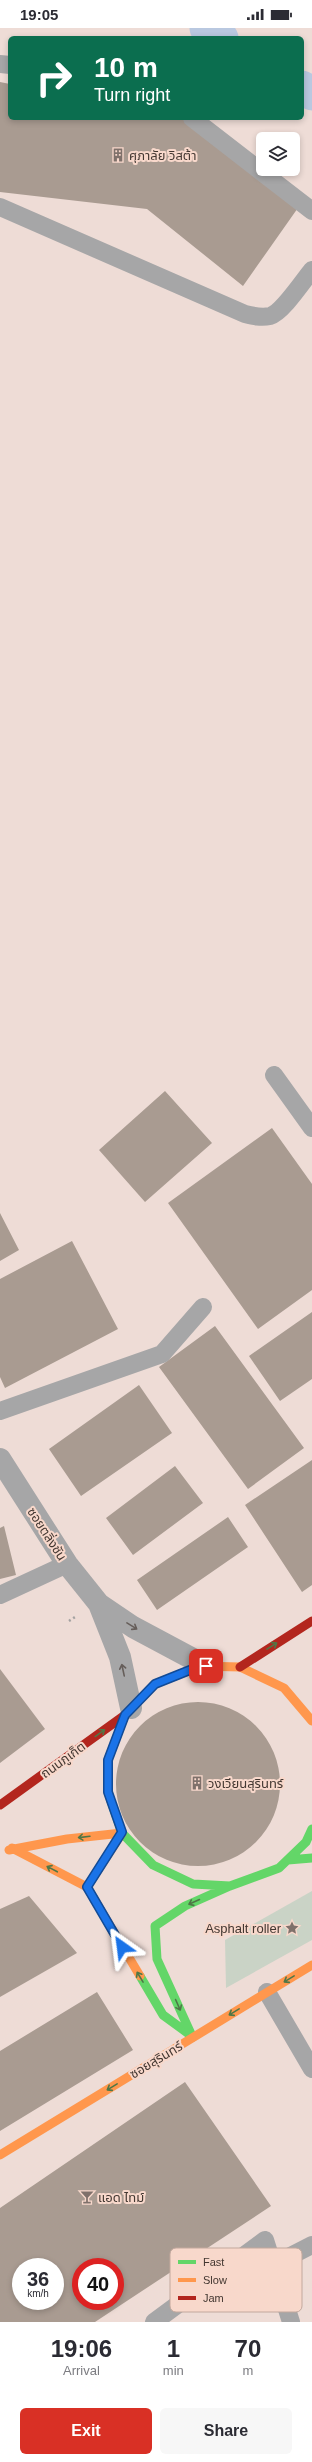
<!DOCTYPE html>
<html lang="en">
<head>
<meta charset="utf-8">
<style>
	body { margin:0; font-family:Arial,"Noto Sans Thai",sans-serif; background:#f7f7f7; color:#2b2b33; height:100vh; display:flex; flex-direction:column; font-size:15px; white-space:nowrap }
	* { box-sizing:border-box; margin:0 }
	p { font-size:13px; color:#7c7c81 }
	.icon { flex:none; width:22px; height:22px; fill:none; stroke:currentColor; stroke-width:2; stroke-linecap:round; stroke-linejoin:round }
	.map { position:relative; height:2294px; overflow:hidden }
	.sheet { display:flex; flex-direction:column; background:#fff; flex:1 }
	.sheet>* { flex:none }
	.top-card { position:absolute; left:8px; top:8px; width:296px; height:84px; border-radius:6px; box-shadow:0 2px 6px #0003; background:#0b6e4f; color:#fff; overflow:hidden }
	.controls { position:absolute; left:256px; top:104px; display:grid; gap:8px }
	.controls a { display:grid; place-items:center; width:44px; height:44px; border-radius:6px; background:#fff; box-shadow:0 2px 6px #0003; font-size:20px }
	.speed { position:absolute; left:12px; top:2230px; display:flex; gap:8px; font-size:20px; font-weight:700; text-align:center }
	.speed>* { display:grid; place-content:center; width:52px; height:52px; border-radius:50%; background:#fff; box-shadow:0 2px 6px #0003; line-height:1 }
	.speed small { font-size:10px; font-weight:400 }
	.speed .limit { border:6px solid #d22; background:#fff; color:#111 }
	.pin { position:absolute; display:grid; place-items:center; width:34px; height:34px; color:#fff; margin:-17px; border-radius:8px; box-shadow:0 2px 6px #0006 }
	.me { position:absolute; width:44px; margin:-22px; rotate:329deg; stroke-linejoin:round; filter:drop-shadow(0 0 3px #0008) }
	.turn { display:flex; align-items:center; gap:14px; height:84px; padding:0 20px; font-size:18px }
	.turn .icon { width:52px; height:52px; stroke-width:2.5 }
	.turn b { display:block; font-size:28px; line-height:34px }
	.eta { display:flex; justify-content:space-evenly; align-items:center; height:68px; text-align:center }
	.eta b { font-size:24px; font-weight:600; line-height:28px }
	.primary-button { display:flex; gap:8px; margin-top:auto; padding:8px 20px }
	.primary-button a { flex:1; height:46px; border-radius:6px; background:#d93025; color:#fff; font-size:16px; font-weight:600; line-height:46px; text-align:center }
	.primary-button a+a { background:#f7f7f7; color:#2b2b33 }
	.status { display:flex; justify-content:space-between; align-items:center; height:28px; padding:0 20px; background:#fff; direction:ltr }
	.status svg { height:11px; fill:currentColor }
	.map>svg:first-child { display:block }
	.green { fill:#cad3c6 }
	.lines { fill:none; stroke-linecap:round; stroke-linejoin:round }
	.canal { stroke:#b9c8e0; stroke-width:33 }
	.building { fill:#a99b91; fill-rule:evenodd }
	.path { stroke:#a3a2a1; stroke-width:2.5; stroke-dasharray:2 3; stroke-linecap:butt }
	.lane { stroke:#a6a6a7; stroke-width:18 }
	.street { stroke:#a6a6a7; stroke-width:22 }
	.fast { stroke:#63d668; stroke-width:9 }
	.slow { stroke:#ff974d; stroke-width:9 }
	.jam { stroke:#b3261e; stroke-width:9 }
	.oneway { stroke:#665e5a }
	.oneway2 { stroke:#507747 }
	.route-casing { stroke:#114b97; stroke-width:10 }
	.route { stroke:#1a73e8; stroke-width:7 }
	.labels { text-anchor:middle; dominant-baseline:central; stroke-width:4; stroke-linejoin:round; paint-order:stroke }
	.poi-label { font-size:13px; fill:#433731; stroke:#f8d8cb; text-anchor:start }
	.street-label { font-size:13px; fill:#433731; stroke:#f8d8cb }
	.key { fill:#f8d8cb; stroke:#c2a89d; stroke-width:1 }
	.key-label { font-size:11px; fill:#433731 }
</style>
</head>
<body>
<div class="status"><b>19:05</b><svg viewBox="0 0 49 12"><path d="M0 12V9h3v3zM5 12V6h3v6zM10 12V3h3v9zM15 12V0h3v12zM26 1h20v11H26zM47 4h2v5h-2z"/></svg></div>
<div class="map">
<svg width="312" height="2294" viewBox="0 0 312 2294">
	<rect width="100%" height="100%" fill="#eedcd6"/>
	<path class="green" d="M312 1863V1912L226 1960 225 1912Z"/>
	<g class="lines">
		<path class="canal" d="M206 0 222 10
			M302 59 312 66"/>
	</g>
	<path class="building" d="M0 54 10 56V90H187L300 177 243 258 147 181 0 164Z
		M165 1063 212 1115 145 1174 99 1122Z
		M272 1100 312 1156V1262L258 1301 168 1175Z
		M0 1185 19 1222 0 1233Z
		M72 1213 118 1301 5 1360 0 1349V1251Z
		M312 1284V1351L280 1373 249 1328Z
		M215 1298 304 1420 248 1461 159 1339Z
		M139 1357 172 1405 81 1468 49 1421Z
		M312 1432V1557L302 1564 245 1477Z
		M175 1438 203 1475 133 1527 106 1490Z
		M228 1489 248 1519 157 1582 137 1552Z
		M4 1498 16 1547 0 1551V1500Z
		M0 1641 45 1701 0 1735Z
		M116 1756a82 82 0 1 1 164 0a82 82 0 1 1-164 0Z
		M29 1868 77 1925 0 1969V1881Z
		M97 1964 133 2022 0 2103V2023Z
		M185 2054 271 2178 95 2294H0V2180ZM21 2239H55V2273H21ZM81 2239H115V2273H81Z"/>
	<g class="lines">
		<path class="path" d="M69 1593 75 1589"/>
		<path class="lane" d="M0 36 10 37
			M192 90 312 183
			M0 179 245 286C253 288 261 290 270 288 282 285 303 253 312 242
			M274 1047 312 1100
			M0 1383 162 1326 203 1279
			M0 1567 67 1536
			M267 1964 312 2041
			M273 2237 312 2217
			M154 2294 265 2212 291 2294"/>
		<path class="street" d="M0 1431 67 1536 99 1576 120 1629 131 1680
			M99 1576 133 1599 206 1638"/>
		<path class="fast" d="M111 1773 122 1805 153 1837 193 1856 230 1858 279 1840 306 1814 312 1801
			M288 1832 312 1830
			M140 1948 163 1987 193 2009
			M192 2008 157 1931 155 1898 185 1878 230 1858"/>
		<path class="slow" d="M111 1773 108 1764V1732L125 1687 155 1656 200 1638 240 1639 284 1660 312 1693
			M12 1820 87 1859 140 1948
			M9 1822 67 1811 122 1805
			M87 1859 122 1805
			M0 2127 312 1937"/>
		<path class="jam" d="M240 1639 312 1593
			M0 1777 125 1687"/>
	</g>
	<defs><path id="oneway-shaft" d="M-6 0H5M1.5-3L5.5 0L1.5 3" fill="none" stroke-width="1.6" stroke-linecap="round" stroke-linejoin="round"/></defs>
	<g class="oneway">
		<use href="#oneway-shaft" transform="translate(132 1598) rotate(32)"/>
		<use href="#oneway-shaft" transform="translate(123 1642) rotate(-102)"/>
	</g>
	<g class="oneway2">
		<use href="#oneway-shaft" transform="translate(272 1618) rotate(-32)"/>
		<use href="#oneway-shaft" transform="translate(100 1705) rotate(-36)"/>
		<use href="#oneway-shaft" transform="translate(84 1809) rotate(173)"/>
		<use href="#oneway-shaft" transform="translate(52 1841) rotate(-152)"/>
		<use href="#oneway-shaft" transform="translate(194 1874) rotate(156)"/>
		<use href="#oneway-shaft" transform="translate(140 1949) rotate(-121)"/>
		<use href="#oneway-shaft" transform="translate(289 1951) rotate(149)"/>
		<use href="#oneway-shaft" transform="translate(178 1977) rotate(66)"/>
		<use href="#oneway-shaft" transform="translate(234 1984) rotate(149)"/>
		<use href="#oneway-shaft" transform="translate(112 2059) rotate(149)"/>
	</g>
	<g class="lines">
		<g class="route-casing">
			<path id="route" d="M122 1919 87 1859 122 1804 108 1764V1732L125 1687 155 1656 200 1638H206"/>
		</g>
		<use href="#route" class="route"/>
	</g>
	<defs>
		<g id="building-bare" transform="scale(1.08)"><path d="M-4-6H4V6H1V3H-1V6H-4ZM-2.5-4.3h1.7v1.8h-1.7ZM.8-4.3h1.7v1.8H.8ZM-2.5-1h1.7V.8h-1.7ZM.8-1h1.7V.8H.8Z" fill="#7f716b" stroke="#f8d8cb" stroke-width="2.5" paint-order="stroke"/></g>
		<g id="sight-bare" transform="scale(1.08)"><path d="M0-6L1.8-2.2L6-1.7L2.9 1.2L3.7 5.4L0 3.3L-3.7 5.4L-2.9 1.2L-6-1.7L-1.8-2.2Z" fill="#7f716b" stroke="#f8d8cb" stroke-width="2.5" paint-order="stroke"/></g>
		<g id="bar-bare" transform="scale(1.08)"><path d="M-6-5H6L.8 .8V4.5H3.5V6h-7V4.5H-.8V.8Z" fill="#7f716b" stroke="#f8d8cb" stroke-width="2.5" paint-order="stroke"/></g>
	</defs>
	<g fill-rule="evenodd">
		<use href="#building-bare" x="118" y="127"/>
		<use href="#building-bare" x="197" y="1755"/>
		<use href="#sight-bare" x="292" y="1900"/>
		<use href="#bar-bare" x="87" y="2169"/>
	</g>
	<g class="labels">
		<g class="poi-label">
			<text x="129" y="127">ศุภาลัย วิสต้า</text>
			<text x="208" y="1755">วงเวียนสุรินทร์</text>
			<text x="281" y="1900" text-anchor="end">Asphalt roller</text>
			<text x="98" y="2169">แอด ไทม์</text>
		</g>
		<g class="street-label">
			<text transform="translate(47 1506) rotate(57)">ซอยตลิ่งชัน</text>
			<text transform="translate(63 1732) rotate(-36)">ถนนภูเก็ต</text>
			<text transform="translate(156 2032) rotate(-31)">ซอยสุรินทร์</text>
		</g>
	</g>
	<rect x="170" y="2220" width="132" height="64" rx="6" class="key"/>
	<rect x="178" y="2232" width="18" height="4" fill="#63d668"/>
	<rect x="178" y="2250" width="18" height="4" fill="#ff974d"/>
	<rect x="178" y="2268" width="18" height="4" fill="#b3261e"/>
	<g class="key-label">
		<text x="203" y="2238">Fast</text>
		<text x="203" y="2256">Slow</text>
		<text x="203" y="2274">Jam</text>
	</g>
</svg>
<div class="controls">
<a><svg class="icon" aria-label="layers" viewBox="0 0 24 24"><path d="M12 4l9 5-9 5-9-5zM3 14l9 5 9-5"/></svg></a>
</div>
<div class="speed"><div>36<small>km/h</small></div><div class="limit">40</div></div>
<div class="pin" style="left:206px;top:1638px;background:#d93025"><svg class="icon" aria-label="arrive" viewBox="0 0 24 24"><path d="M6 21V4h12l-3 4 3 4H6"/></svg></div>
<svg class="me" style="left:122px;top:1919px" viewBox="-20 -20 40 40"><path d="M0-17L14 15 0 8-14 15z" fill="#1a73e8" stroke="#fff" stroke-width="4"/></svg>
<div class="top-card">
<div class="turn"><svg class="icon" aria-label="right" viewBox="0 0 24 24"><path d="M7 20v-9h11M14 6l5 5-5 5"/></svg><div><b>10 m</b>Turn right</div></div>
</div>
</div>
<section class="sheet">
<div class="eta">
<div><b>19:06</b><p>Arrival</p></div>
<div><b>1</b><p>min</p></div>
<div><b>70</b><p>m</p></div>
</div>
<div class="primary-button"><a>Exit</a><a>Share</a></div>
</section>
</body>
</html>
